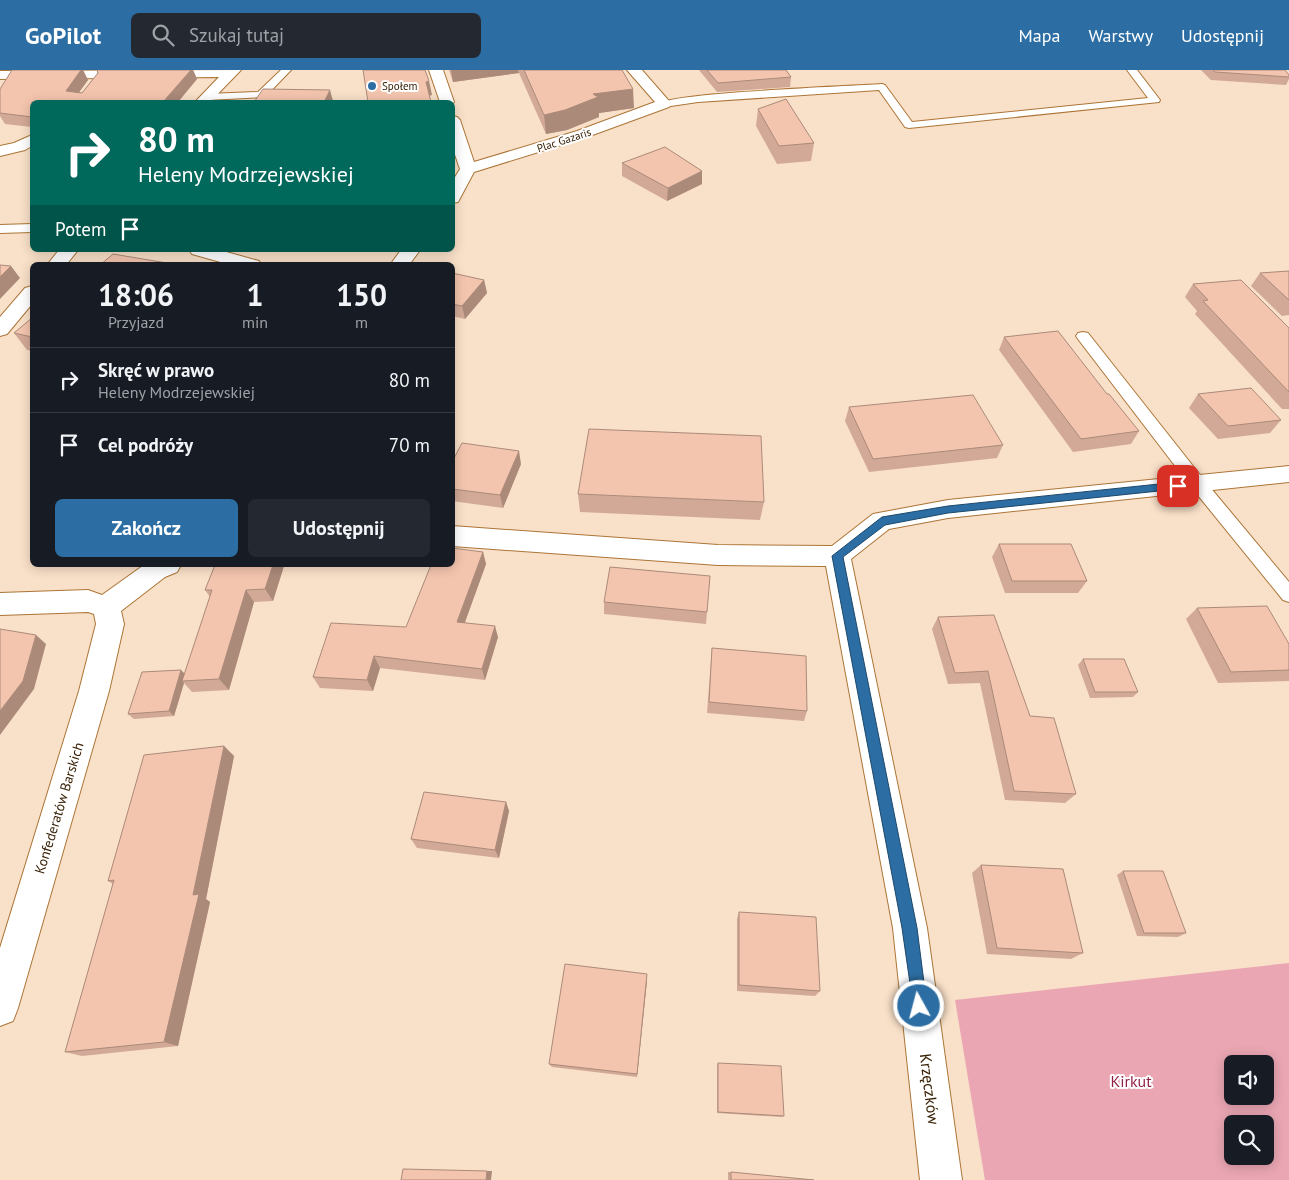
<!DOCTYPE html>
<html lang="pl">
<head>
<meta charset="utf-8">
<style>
	body { margin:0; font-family:"PT Sans",sans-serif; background:#242831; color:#f1f3f6; height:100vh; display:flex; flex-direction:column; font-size:19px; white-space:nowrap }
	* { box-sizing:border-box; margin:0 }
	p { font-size:16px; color:#9ea1a6 }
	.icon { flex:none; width:28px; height:28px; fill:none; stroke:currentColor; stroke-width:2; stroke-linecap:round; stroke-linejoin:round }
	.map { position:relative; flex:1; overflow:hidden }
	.details { position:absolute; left:30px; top:192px; width:425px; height:305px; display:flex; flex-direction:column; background:#171b24; border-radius:8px; box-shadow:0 2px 12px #0003 }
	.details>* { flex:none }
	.hud { position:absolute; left:30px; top:30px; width:425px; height:152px; border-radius:8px; box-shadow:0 2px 12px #0003; background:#00695c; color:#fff; overflow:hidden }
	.buttons { position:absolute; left:1224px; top:985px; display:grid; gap:10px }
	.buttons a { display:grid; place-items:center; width:50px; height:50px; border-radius:8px; background:#171b24; box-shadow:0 2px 12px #0003; font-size:25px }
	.pin { position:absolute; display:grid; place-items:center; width:42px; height:42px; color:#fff; margin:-21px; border-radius:10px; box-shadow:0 2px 8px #0006 }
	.me { position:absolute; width:55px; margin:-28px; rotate:353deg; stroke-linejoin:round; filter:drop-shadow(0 0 4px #0008) }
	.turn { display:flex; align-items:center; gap:18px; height:105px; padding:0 25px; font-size:22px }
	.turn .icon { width:65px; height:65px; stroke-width:2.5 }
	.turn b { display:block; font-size:35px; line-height:42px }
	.then { display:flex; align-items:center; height:48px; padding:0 25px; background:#0003; gap:10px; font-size:19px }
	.eta { display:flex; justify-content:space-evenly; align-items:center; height:85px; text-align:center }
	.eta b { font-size:30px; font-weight:600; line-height:35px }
	.primary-button { display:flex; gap:10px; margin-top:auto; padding:10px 25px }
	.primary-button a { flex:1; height:58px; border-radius:8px; background:#2c6ea4; color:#fff; font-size:20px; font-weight:600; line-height:58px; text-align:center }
	.primary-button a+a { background:#242831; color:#f1f3f6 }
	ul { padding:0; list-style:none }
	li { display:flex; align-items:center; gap:15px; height:65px; padding:0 25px; border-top:1px solid #363941 }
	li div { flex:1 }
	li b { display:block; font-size:19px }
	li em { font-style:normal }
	header { display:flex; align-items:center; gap:30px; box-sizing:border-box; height:70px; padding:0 25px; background:#2c6ea4; color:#fff }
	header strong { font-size:24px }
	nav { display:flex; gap:28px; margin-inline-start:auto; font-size:18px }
	.search { width:350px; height:45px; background:#242831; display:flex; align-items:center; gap:12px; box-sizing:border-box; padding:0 18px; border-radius:8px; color:#9ea1a6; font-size:19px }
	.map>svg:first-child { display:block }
	.green { fill:#eaa6b3; fill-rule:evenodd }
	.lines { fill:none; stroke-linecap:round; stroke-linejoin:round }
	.service-casing { stroke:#ac7537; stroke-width:2 }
	.minor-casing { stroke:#ac7537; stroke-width:2 }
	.tertiary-casing { stroke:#ac7537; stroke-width:2 }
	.service { fill:#fff; fill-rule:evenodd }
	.minor { fill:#fff; fill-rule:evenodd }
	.tertiary { fill:#fff; fill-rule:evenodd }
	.wall { fill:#d2a996 }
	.shaded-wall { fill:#ab8a7a }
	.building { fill:#f4c5ae; stroke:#ab8a7a }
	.route { fill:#2c6ea4; stroke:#1d486b }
	.poi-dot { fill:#2c6ea4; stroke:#fff; stroke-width:2 }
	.labels { text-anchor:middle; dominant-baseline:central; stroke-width:4; stroke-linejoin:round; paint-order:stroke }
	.far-poi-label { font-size:11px; fill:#382106; stroke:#fff; text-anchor:start }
	.far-street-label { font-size:11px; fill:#382106; stroke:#fff }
	.street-label { font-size:14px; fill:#382106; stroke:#fff }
	.near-park-label { font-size:16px; fill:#922347; stroke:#fff }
	.near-street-label { font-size:16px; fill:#382106; stroke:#fff }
</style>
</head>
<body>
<header>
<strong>GoPilot</strong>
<div class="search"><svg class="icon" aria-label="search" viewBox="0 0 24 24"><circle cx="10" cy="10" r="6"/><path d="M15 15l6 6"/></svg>Szukaj tutaj</div>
<nav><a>Mapa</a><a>Warstwy</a><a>Udostępnij</a></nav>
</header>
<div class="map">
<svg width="1289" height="1110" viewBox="0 0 1289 1110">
	<rect width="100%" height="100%" fill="#f9e0c8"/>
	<path class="green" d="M1289 893V1110H985L955 930ZM1232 994H1265V1026H1232ZM1232 1054H1265V1086H1232Z"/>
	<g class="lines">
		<g class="service-casing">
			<path id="service" d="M281 0H291L265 27 207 30 202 27 207 24 258 22Z
				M1127 0H1137L1160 30 1159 32 909 58 905 57 879 20 698 32 664 37 659 34C670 23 853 16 882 14L885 15 912 52 1148 28Z
				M32 154V162L0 163V155Z
				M1083 262 1088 263 1204 410 1289 512V532L1283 530 1192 418 1078 269 1076 266 1078 263Z"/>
		</g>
		<g class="minor-casing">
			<path id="minor" d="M429 0H443L454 32 452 35V32H440Z
				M627 0H642L669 31 671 34 669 37 587 67 474 102 458 132 452 133V112L460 99 452 76V46L457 47 460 50 474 92 577 61 655 32Z
				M32 65V76L25 80 0 86V76L14 73Z
				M189 180H219L259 191 261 195H231L192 184Z
				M401 180H420L409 195H390Z
				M1289 396V412L948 448 889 459 851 489 927 858 962 1110H920L893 858 826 496 718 495 452 476V456L718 475 832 476 873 444 948 430Z
				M144 495H181L177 502 165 507 121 541 124 554 109 621 18 938 13 951 0 956V878L79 621 96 554 94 544 88 542 0 545V523L88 520 102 525Z"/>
		</g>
		<g class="tertiary-casing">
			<path id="tertiary" d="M241 0 210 32H195L219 7 0 9V1Z
				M59 180H78L66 195H47Z
				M32 216V234L7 264 0 266V247L25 218Z"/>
		</g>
		<use href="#service" class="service"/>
		<use href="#minor" class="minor"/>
		<use href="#tertiary" class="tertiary"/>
	</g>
	<path class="wall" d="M83 0 88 10 79 22 82 23 98 3 97 0H193L197 9 178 32H32V57L5 54 0 46V19Z
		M449 0H622L634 38 599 43V47L567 60 546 64 519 3 453 12Z
		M699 0H786L791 7 790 17 717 22Z
		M1201 0H1285L1289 5V9L1286 15 1211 10Z
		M758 39 814 73 811 91 777 94 756 56Z
		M622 93 702 114 667 131 622 106Z
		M1289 201V245L1282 246 1251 216 1260 203Z
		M452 203 484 210 487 223 465 249 452 246Z
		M1193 214 1289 258V339H1282L1195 244 1197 241 1185 227Z
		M32 248V281L27 280 14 263Z
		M1004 267 1139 361 1131 374 1073 382 999 280Z
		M1198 324 1281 350 1270 363 1218 369 1189 338Z
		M849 337 1003 375 997 388 869 402 845 351Z
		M452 392 521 394 503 438 452 431Z
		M578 424 764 432 760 450 580 442Z
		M999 474 1087 511 1078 523H1005L992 487Z
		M483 482 486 494 465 552 498 567 485 610 380 598 373 621 320 618 313 607 406 557Z
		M215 495H283L284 496 273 531 254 532 229 620 192 622 184 613 174 646 134 649 128 644 185 604 210 527 205 520Z
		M710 506 706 554 604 544V532Z
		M1197 538 1289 574V611L1218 613 1186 549Z
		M938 547 1030 646 1076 724 1065 733 1005 730 980 613 948 614 932 559Z
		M712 578 807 641 804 651 707 643Z
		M1083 589 1138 622 1133 627 1090 628 1078 595Z
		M224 676 234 686 206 829 210 832 178 976 82 986 65 982 113 814 108 811Z
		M506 732 509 741 499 788 417 778 411 769Z
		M981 795 1083 883 1071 889 987 884 972 803Z
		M1123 801 1186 863 1178 867 1137 866 1117 805Z
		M739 842 820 921 815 926 737 921V849Z
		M647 910 637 1007 552 997 549 994Z
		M718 993 784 1046 782 1047 717 1043V995Z
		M728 1102H731L814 1110H728Z"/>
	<path class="shaded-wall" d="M81 0H83L88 10 72 32 66 21Z
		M191 0H193L197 9 178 32H163Z
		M451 0H518L519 3 453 12Z
		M429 11 432 25 429 26 426 12Z
		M633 19 634 38 599 43V47L567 60 546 64 544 45 593 24Z
		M330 20 333 31 332 32H324Z
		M702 101V114L667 131 668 118Z
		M11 196 20 208 0 229V207Z
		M484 210 487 223 465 249 462 236Z
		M519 381 521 394 503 438 500 425Z
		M483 482 486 494 461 563 457 552Z
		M273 495H283L284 496 273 531 265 519Z
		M246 520 254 532 229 620 219 609Z
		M495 556 498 567 485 610 482 599Z
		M36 565 46 574 34 619 0 665V641Z
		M374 586 380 598 373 621 367 610Z
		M181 600 186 605 182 611 184 613 174 646 169 641Z
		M224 676 234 686 206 829 210 832 178 976 164 972 193 825Z
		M506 732 509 741 499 788 495 780Z
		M647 904V910L637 1007V1004Z
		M487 1101H492L491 1110H486Z"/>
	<path class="building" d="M12 0H81L66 21 82 23 98 3 97 0H191L163 32H32V47L0 43V19Z
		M363 0H425L429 11 426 12 431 32H368Z
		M524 0H622L633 19 593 24 598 27 565 40 544 45Z
		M707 0H786L791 7 718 13Z
		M1213 0H1285L1289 5V7L1215 2Z
		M263 19 330 20 324 32H254Z
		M786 29 814 73 779 76 758 39Z
		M665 77 702 101 668 118 622 93Z
		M113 184 167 193 165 195H100Z
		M0 195 11 196 0 207Z
		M1289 201V230L1260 203Z
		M452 203 484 210 462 236 452 234Z
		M1241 210 1289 258V322L1203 231 1208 230 1193 214Z
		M32 248V267L14 263Z
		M1058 261 1107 324H1109L1139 361 1081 369 1004 267Z
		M1251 318 1281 350 1228 356 1198 324Z
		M973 325 1003 375 873 389 849 337Z
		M589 359 761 366 764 432 578 424Z
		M462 373 519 381 500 425 452 419V392Z
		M999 474H1071L1087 511H1012Z
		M452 478 483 482 457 552 495 556 482 599 374 586 367 610 313 607 331 553 406 557 431 495H452Z
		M215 495H273L265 519 246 520 219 609 182 611 212 520H205Z
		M610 497 710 506 707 542 604 532Z
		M1267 536 1289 574V600L1231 602 1197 538Z
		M994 545 1030 646 1054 648 1076 724 1014 721 988 601 955 603 938 547Z
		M0 559 36 565 23 611 0 641Z
		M712 578 806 586 807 641 709 632Z
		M1083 589H1124L1138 622H1095Z
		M181 600 169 641 128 644 142 602Z
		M224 676 193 825 199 824 164 972 65 982 114 810 108 811 144 685Z
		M424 722 506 732 495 780 411 769Z
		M981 795 1063 799 1083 883 997 878Z
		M1123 801H1163L1186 863H1144Z
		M739 842 816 847 820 921 739 915Z
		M565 894 647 904 637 1004 549 994Z
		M718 993 781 996 784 1046 718 1042Z
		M403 1099 487 1101 486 1110H401Z
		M731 1102 814 1110H731Z"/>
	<path class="route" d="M1178 412 1183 416 1178 419 948 443 885 455 843 487 917 858 927 936 925 941 919 943 914 941 902 858 832 486 882 447 948 436Z"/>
	<circle class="poi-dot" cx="372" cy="16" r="5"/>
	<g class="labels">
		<g class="far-poi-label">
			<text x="382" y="16">Społem</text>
		</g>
		<g class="far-street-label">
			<text transform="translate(564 70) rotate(-18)">Plac Gazaris</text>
		</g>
		<g class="street-label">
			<text transform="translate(59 738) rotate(-73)">Konfederatów Barskich</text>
		</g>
		<g class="near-park-label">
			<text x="1131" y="1011">Kirkut</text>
		</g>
		<g class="near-street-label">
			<text transform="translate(930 1019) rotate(83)">Krzęczków</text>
		</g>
	</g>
</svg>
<div class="buttons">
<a><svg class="icon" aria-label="sound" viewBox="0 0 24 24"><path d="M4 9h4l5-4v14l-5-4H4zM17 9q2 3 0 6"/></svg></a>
<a><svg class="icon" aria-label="search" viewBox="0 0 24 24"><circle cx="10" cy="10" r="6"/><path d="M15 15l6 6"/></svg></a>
</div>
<div class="pin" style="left:1178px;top:416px;background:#d93025"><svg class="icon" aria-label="arrive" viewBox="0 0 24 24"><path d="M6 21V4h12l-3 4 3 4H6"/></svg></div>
<svg class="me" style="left:919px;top:936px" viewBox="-20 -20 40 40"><circle r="17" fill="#2c6ea4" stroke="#fff" stroke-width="3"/><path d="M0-11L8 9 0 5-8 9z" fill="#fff"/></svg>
<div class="hud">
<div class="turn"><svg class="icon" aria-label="right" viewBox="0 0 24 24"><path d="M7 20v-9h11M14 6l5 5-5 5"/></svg><div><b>80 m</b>Heleny Modrzejewskiej</div></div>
<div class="then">Potem<svg class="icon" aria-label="arrive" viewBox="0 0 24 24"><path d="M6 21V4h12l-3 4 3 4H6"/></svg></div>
</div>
<section class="details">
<div class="eta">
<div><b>18:06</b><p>Przyjazd</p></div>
<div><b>1</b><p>min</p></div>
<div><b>150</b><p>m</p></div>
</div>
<ul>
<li><svg class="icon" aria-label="right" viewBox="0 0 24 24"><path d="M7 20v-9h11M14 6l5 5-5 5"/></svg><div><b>Skręć w prawo</b><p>Heleny Modrzejewskiej</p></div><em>80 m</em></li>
<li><svg class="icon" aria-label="arrive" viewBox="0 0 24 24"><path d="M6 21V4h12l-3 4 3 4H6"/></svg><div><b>Cel podróży</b></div><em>70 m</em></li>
</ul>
<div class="primary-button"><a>Zakończ</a><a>Udostępnij</a></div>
</section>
</div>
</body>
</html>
